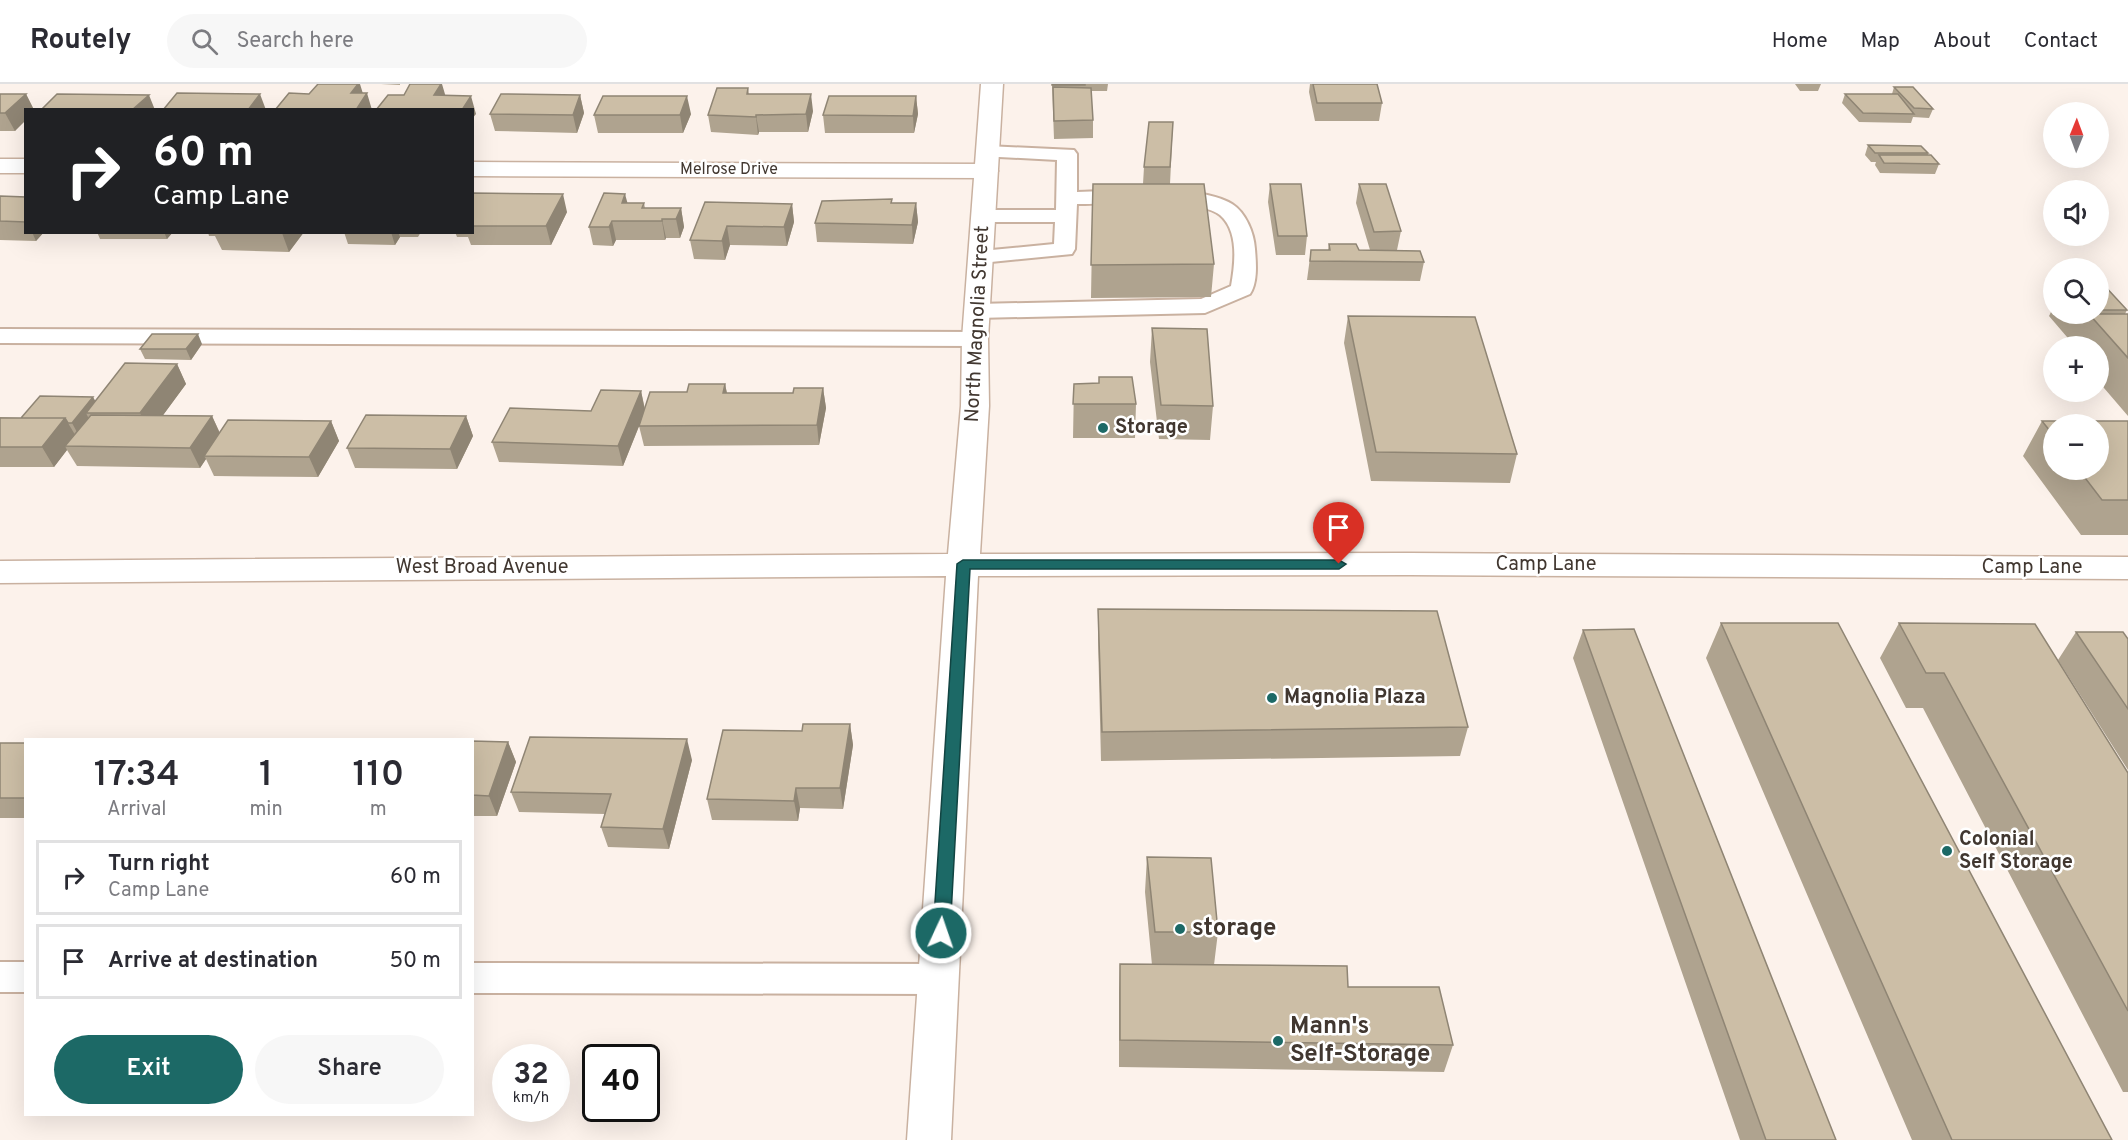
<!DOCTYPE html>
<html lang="en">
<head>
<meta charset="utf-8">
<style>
	body { margin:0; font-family:Overpass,sans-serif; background:#f7f7f7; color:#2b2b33; height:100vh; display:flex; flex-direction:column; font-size:22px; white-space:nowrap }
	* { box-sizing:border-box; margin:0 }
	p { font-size:20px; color:#7c7c81 }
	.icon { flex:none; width:33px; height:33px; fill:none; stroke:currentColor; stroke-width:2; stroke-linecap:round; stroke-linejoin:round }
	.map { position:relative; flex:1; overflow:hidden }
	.sheet { position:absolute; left:24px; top:654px; width:450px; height:378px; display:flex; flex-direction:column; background:#fff; border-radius:0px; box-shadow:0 6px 24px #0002 }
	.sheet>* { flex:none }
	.hud { position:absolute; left:24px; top:24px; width:450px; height:126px; border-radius:0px; box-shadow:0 6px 24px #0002; background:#202124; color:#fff; overflow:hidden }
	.needle { width:39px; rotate:1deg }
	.buttons { position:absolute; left:2043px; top:18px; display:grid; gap:12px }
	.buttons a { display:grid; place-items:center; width:66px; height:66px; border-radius:50%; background:#fff; box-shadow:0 6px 24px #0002; font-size:30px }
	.speed { position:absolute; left:492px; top:960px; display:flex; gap:12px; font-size:30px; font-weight:700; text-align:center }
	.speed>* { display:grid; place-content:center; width:78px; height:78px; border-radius:50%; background:#fff; box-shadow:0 6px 24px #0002; line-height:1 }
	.speed small { font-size:15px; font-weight:400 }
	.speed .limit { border:3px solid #111; border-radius:9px; background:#fff; color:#111 }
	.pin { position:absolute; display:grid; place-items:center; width:51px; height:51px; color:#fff; margin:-62px -26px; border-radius:50% 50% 50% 0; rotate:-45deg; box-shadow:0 0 6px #0007 }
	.pin .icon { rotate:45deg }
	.me { position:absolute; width:66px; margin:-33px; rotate:3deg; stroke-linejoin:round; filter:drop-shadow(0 0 4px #0008) }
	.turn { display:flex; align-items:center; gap:21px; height:126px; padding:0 30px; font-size:27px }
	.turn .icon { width:78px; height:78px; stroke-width:2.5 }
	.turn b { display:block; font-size:42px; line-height:51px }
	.eta { display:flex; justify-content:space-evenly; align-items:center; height:102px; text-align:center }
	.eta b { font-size:36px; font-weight:600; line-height:42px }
	.primary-button { display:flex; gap:12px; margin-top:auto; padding:12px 30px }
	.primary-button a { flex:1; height:69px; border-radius:36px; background:#1c6966; color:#fff; font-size:24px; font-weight:600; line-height:69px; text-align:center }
	.primary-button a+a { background:#f7f7f7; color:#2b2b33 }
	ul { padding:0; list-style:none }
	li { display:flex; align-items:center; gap:18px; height:75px; margin:0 12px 9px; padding:0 18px; border:3px solid #e1e1e2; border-radius:0px }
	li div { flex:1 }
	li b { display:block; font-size:22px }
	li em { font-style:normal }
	header { display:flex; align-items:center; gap:36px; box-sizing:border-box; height:84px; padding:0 30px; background:#fff; border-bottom:2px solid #e1e1e2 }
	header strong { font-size:28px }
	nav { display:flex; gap:33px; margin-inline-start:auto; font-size:21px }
	.search { width:420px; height:54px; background:#f7f7f7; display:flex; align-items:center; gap:15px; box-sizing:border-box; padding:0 21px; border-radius:33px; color:#7c7c81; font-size:22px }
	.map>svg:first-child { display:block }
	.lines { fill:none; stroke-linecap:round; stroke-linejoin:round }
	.service-casing { stroke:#c9b1a0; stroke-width:4 }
	.minor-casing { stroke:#c9b1a0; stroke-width:3 }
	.tertiary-casing { stroke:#c9b1a0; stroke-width:3 }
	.service { fill:#fff; fill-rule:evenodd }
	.minor { fill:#fff; fill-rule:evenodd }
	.tertiary { fill:#fff; fill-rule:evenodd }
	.wall { fill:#afa38f; fill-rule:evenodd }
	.shaded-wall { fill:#8f8574 }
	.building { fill:#ccbea6; stroke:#8f8574; stroke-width:1.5 }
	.route { fill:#1c6966; stroke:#124442; stroke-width:1.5 }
	.poi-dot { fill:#1c6966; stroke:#fff; stroke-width:2 }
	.labels { text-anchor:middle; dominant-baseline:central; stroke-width:5; stroke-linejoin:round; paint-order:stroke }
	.far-street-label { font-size:16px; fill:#413730; stroke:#fff }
	.street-label { font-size:20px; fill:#413730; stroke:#fff }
	.poi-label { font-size:20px; font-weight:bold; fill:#413730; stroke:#fff; text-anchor:start }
	.near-poi-label { font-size:24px; font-weight:bold; fill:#413730; stroke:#fff; text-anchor:start }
</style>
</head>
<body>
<header>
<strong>Routely</strong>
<div class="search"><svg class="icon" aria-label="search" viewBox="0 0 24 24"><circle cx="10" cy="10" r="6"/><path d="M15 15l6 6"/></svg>Search here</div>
<nav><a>Home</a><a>Map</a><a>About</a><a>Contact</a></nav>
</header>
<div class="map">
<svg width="2128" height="1056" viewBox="0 0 2128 1056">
	<rect width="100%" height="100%" fill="#fcf2eb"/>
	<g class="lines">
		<g class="service-casing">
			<path id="service" d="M987 62 1074 66 1077 70V108C1115 107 1200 100 1232 120 1246 129 1254 149 1255 165 1256 178 1258 198 1250 210L1205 229 977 234 969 232 966 227 969 222 977 220 1201 215 1231 202C1235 180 1239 147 1220 131 1198 113 1106 120 1077 120L1075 165 1072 170 981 179 973 178 970 173 973 168 981 167 1054 160 1055 138H984L977 136 974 132 977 128 984 126H1056L1057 76 980 72 977 68 980 64Z
				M0 245 975 248 983 250 987 255 983 260 975 262 0 259Z
				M0 878H26V908H0Z
				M472 879 939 880 952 884 957 895 952 906 939 910 472 909Z"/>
		</g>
		<g class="minor-casing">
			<path id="minor" d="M0 75H26V89H0Z
				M472 78 986 80 994 82 998 87 994 92 986 94 472 92Z"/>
		</g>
		<g class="tertiary-casing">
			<path id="tertiary" d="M981 0H1003L988 255 989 322 980 470 1410 469 2128 473V495L1410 491 978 492 951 1056H907L946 492 0 499V477L948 470 961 322 962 255Z"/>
		</g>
		<use href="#service" class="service"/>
		<use href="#minor" class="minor"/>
		<use href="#tertiary" class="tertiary"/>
	</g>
	<path class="wall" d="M381 0H400V1Z
		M1052 0H1108L1107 7H1091L1093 36V54L1054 55Z
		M1310 0H1377L1382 19 1379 37H1315L1309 8Z
		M1795 0H1821L1818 7H1800Z
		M1894 3 1933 25 1929 34 1913 33 1911 39 1859 38 1842 19 1845 10H1892Z
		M748 4 749 10 813 27 808 48H759L758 51 711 48 708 31Z
		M0 10H26L34 26H26L15 47H0Z
		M580 11 584 29 577 49 495 47 490 30Z
		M916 12 918 30 914 49H825L823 31Z
		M691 30 683 49H598L594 31Z
		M1173 38 1170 100 1214 180 1211 213 1091 214 1093 100H1143L1144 83Z
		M1868 61 1928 69V71L1939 80 1935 90 1880 89 1875 81 1876 78H1871L1865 71Z
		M1270 100 1307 152 1305 171H1276L1268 118Z
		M1359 100 1401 147 1397 166H1384L1424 178 1420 197 1307 196 1311 166H1328L1329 160 1359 166H1370L1356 119Z
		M472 109 567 128 551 161H471L468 153H457L455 148H472Z
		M0 112 26 113V148H44L36 157 0 156Z
		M892 115V119H916L918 138 913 160 817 158 815 139Z
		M705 118 792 120 794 138 787 162 730 161 725 176 694 175 690 156Z
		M628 119H644L645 124H681L684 143 680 154H666L665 156H616L613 162 593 161 589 143Z
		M97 148H173L167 155H100Z
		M208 148H304L289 168 222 166 215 152H209Z
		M344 148H421L418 153H400L395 161 348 160Z
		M2098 199 2127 226 2125 230H2128V332L2098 297V262H2071L2073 260 2049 232 2054 222V230H2098Z
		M1348 232 1517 370 1510 399 1371 397 1344 259Z
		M1152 244 1213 322 1210 356 1159 355 1150 278Z
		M202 260 191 276 145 275 140 265Z
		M177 280 186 300 163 331 212 332 220 349 331 337 339 357 318 393 214 392 206 375 200 384 77 382 67 366 54 383H0V333L21 334 96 317Z
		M1099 299 1136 320 1135 354H1073L1074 300Z
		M725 300 727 309H793L823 304 826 324 819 361 644 362 639 342 640 340 623 382 499 378 492 358 591 327 641 307 645 325 687 308Z
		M466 332 473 352 457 385 355 384 347 364Z
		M2042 337H2128V451H2081L2023 372ZM2054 340 2098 386H2054Z
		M1098 525 1468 643 1460 672 1101 677 1098 554Z
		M1721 539 2112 1056H1912L1706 574Z
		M1899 539 2128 689V1008H2123L1923 624H1906L1880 574Z
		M1583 546 1836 1056H1740L1573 574Z
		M2076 548 2128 555V686L2058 576Z
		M850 640 853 661 843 725 800 724 798 737 712 736 707 715 802 647Z
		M472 657 508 658 516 678 497 732H472Z
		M0 659H26V734H0Z
		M692 676 669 765 608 763 601 743 605 730 519 728 511 708Z
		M1147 773 1218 848 1214 881 1348 903 1453 961 1444 988 1119 983V908L1120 880 1152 881 1145 808Z"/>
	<path class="shaded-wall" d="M358 0H360L364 13 367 9 372 26H356L351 9Z
		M441 0H442L447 17 434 11Z
		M26 10 34 26H26V36L15 47 5 29Z
		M260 10 266 26H248Z
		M811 10 813 27 808 48 806 30Z
		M149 11 155 26H132Z
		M580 11 584 29 577 49 573 31Z
		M471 12 476 30 472 35V26H462Z
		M687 12 691 30 683 49 680 31Z
		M916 12 918 30 914 49 913 32Z
		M756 31 759 48 758 51 756 33Z
		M563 110 567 128 551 161 546 142Z
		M625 110 630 128 626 138 622 119Z
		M916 119 918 138 913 160 912 141Z
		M792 120 794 138 787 162 784 143Z
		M681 124 684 143 680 154 676 135Z
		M662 135 666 154 665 156 662 137Z
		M612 137 616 156 613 162 609 143Z
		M727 142 730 161 725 176 722 157Z
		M32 148H44L36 157Z
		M164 148H173L167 155Z
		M304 148 289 168 282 149Z
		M391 148H398L400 153 395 161Z
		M198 250 202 260 191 276 186 265Z
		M177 280 186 300 150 349 140 329Z
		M725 300 729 320 723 309Z
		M823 304 826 324 819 361 817 341Z
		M641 307 645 327 623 382 618 362Z
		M93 313 99 323 86 329 89 335 78 350 72 339Z
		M212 332 221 352 204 372 206 375 200 384 190 364Z
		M466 332 473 352 457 385 450 365Z
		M65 334 77 354 65 362 67 366 54 383 42 363Z
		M331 337 339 357 318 393 309 373Z
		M850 640 853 661 843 725 840 704Z
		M687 655 692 676 669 765 663 745Z
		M508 658 516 678 497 732 489 712Z
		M796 704 800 724 798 737 794 717Z"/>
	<path class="building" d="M318 0H358L351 9H367L356 26H275L289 9 309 10Z
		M410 0H441L434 11 471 12 462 26H376L388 11H404Z
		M1052 0H1085V1H1052Z
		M1313 0H1377L1382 19H1317Z
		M1053 3 1091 4 1093 36 1054 37Z
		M1894 3H1913L1933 25 1914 24Z
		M717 4H748L747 10H811L806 30 756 31V33L708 31Z
		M177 9 260 10 248 26H163Z
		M0 10H26L5 29H0Z
		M57 10 149 11 132 26H41Z
		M501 10 580 11 573 31 490 30Z
		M1845 10H1898L1914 30 1863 29Z
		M603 12H687L680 31H594Z
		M829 12H916L913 32 823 31Z
		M1149 38H1173L1170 83H1144Z
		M1868 61 1921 62 1928 69H1875Z
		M1879 71H1931L1939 80 1884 79Z
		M1093 100H1204L1214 180 1091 181Z
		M1270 100H1301L1307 152H1278Z
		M1359 100H1386L1401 147 1374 148Z
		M472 109 563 110 546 142H472Z
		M604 109 625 110 622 119H644L642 124H681L676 135H662V137H612L609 143H589Z
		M0 112 26 113V138L0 137Z
		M892 115 891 119H916L912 141 815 139 822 117Z
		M705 118 792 120 784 143 727 142 722 157 690 156Z
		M1329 160H1356L1359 166 1420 167 1424 178 1310 177 1311 166H1330Z
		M2098 199H2102L2127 226H2098Z
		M2089 230H2128V274Z
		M1348 232 1475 233 1517 370 1376 368Z
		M1152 244 1207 245 1213 322 1161 321Z
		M152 250H198L186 265H140Z
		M125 279 177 280 140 329H86Z
		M1099 293H1132L1136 320H1073L1074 300 1099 299Z
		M689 300H725L723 309H793L794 304H823L817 341 639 342 650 308H687Z
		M601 306 641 307 618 362 492 358 510 324 591 327Z
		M40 312 93 313 72 339H68L65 334H21Z
		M91 331 212 332 190 364 65 362Z
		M366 331 466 332 450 365 347 364Z
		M0 334H65L42 363H0Z
		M228 336 331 337 309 373 204 372Z
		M2042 337H2128V416H2102L2079 386H2098V340H2054V352Z
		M1098 525 1437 527 1468 643 1102 648Z
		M1721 539H1838L2112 1056H1952Z
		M1899 539 2035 540 2128 689V927L1944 589H1926Z
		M1634 545 1836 1056H1766L1583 546Z
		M2076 548H2123L2128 555V625Z
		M803 640H850L840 704H796L794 717 707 715 723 646 802 647Z
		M530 653 687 655 663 745 601 743 611 710 511 708Z
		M472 657 508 658 489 712 472 711Z
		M0 659H26V714H0Z
		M1147 773 1211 774 1218 848H1155Z
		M1120 880 1347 882 1348 903H1439L1453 961 1120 956Z"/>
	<path class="route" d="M963 476H1339L1346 480 1339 485H970L950 849 947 854 941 856 936 854 933 849 957 480Z"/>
	<g class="poi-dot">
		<circle cx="1103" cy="344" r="6"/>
		<circle cx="1272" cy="614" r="6"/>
		<circle cx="1947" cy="767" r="6"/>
		<circle cx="1180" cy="845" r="6"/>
		<circle cx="1278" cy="957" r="6"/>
	</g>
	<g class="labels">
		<g class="far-street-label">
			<text x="729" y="86">Melrose Drive</text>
		</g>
		<g class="street-label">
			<text transform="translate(978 240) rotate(-87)">North Magnolia Street</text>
			<text x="1546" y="481">Camp Lane</text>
			<text x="482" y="484">West Broad Avenue</text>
			<text x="2032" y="484">Camp Lane</text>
		</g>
		<g class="poi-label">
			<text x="1115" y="344">Storage</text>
			<text x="1284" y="614">Magnolia Plaza</text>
			<text x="1959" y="756">Colonial<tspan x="1959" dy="23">Self Storage</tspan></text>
		</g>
		<g class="near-poi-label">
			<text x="1192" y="845">storage</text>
			<text x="1290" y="943">Mann's<tspan x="1290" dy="28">Self-Storage</tspan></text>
		</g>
	</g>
</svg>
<div class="buttons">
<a><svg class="needle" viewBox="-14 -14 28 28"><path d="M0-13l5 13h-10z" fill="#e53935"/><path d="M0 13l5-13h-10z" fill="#7c7c81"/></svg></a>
<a><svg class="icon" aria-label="sound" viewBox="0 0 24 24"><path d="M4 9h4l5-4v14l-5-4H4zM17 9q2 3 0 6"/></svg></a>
<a><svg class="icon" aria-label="search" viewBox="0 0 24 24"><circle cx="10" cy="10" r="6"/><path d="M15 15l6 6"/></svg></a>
<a>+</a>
<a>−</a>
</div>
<div class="speed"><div>32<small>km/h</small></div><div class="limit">40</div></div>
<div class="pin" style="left:1339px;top:480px;background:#d93025"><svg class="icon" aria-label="arrive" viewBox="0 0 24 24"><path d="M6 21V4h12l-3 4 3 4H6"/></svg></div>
<svg class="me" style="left:941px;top:849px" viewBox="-20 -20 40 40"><circle r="17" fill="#1c6966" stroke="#fff" stroke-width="3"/><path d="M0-11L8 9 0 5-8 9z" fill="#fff"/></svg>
<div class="hud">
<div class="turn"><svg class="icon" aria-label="right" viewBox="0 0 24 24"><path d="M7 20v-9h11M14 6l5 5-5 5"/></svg><div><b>60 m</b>Camp Lane</div></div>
</div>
<section class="sheet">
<div class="eta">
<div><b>17:34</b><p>Arrival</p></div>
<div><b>1</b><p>min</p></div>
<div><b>110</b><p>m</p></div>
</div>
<ul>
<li><svg class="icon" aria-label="right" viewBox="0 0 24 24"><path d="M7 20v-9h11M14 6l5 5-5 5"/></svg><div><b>Turn right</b><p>Camp Lane</p></div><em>60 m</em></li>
<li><svg class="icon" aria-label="arrive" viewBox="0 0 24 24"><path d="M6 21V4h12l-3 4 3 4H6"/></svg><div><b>Arrive at destination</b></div><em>50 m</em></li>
</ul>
<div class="primary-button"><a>Exit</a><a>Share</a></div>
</section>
</div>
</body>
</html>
